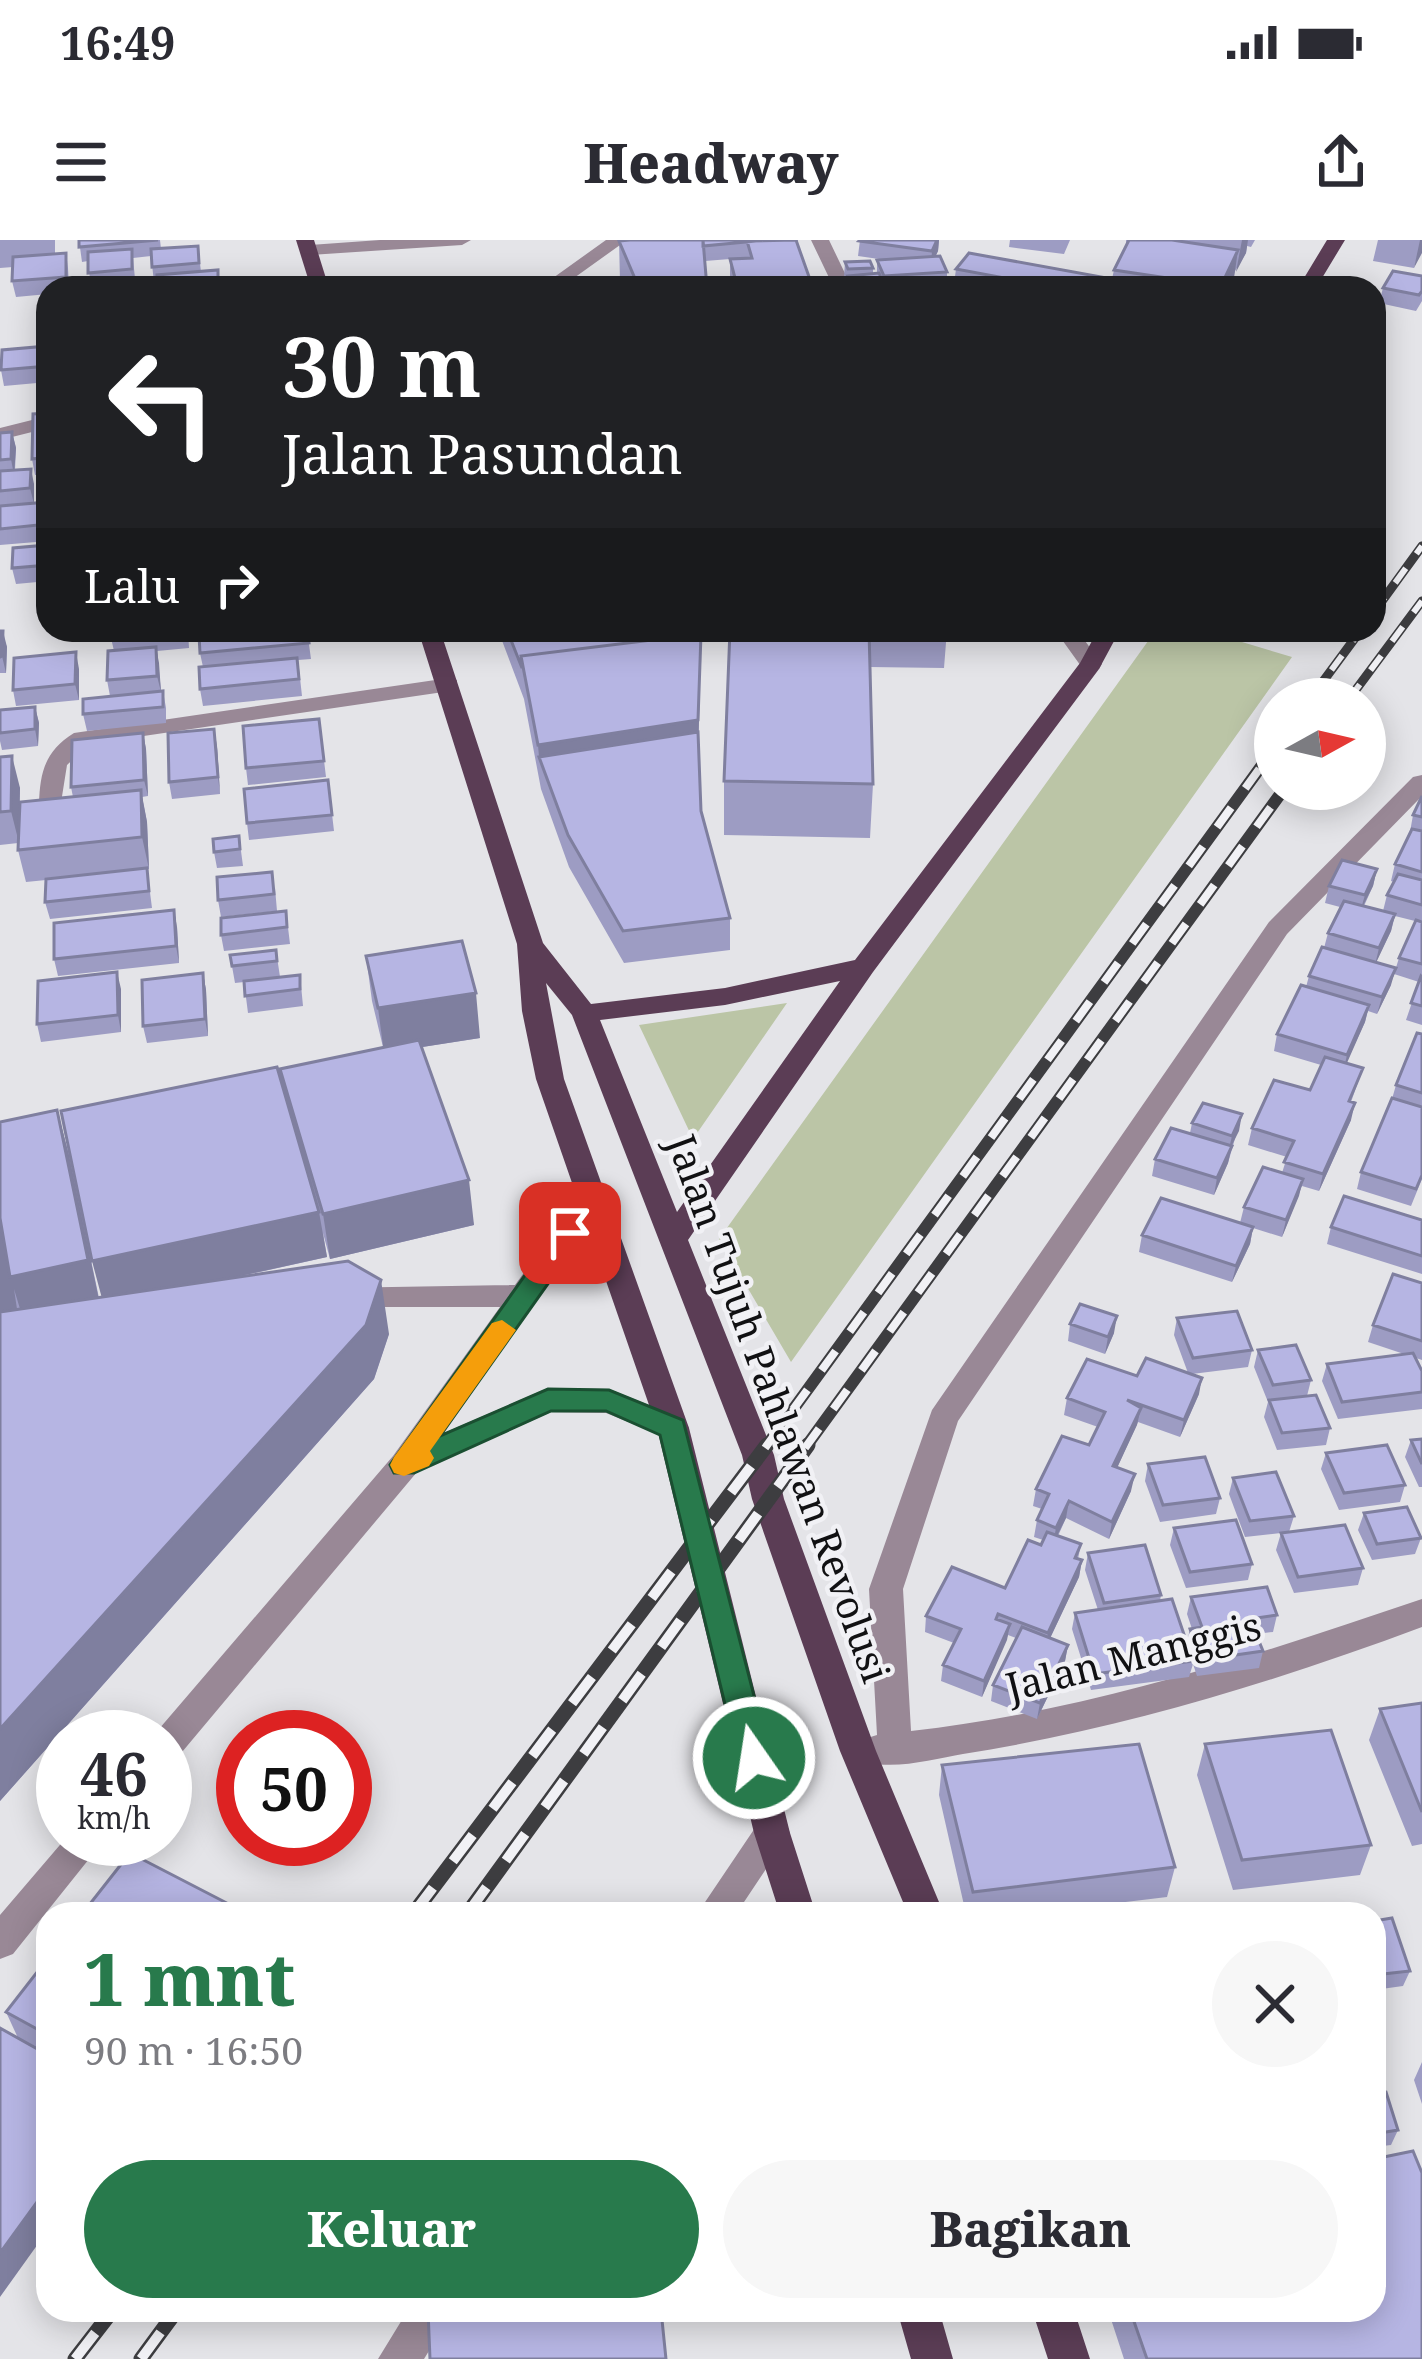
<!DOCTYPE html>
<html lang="id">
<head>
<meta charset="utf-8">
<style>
	body { margin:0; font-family:"Noto Serif",serif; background:#f7f7f7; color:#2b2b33; height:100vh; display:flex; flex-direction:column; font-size:45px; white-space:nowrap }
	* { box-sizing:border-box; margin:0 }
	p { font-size:39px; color:#7c7c81 }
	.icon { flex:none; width:66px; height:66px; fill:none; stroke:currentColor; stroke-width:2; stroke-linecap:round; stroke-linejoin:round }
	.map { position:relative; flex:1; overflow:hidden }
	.drawer { position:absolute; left:36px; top:1662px; width:1350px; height:420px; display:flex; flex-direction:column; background:#fff; border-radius:36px; box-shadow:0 6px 30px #0003 }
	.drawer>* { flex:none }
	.banner { position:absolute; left:36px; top:36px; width:1350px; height:366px; border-radius:36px; box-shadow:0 6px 30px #0003; background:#202124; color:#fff; overflow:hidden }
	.needle { width:78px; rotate:82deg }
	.tools { position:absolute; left:1254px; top:438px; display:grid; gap:24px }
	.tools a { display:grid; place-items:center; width:132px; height:132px; border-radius:50%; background:#fff; box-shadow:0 6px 30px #0003; font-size:60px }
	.speed { position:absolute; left:36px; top:1470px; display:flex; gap:24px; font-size:60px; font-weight:700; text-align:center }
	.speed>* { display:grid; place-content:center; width:156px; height:156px; border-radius:50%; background:#fff; box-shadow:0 6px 30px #0003; line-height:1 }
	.speed small { font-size:30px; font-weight:400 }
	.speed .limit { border:18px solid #d22; background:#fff; color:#111 }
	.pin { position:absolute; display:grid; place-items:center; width:102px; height:102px; color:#fff; margin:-51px; border-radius:24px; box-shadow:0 6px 18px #0006 }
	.me { position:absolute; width:132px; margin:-66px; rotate:347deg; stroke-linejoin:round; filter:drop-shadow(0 0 9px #0008) }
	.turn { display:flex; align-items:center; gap:42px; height:252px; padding:0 48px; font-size:54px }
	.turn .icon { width:156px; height:156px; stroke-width:2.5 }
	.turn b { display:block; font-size:84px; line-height:102px }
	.then { display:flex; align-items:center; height:114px; padding:0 48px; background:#0003; gap:24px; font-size:45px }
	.round { display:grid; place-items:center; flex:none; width:126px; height:126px; border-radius:63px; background:#f7f7f7 }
	.overview { display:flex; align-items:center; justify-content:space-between; height:204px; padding:0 48px }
	h1 { font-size:72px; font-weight:800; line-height:90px; color:#287a4c }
	.primary-button { display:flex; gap:24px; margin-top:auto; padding:24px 48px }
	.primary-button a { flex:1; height:138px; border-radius:72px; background:#287a4c; color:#fff; font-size:48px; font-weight:800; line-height:138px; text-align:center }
	.primary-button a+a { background:#f7f7f7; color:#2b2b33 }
	.status { display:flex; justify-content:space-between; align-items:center; height:84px; padding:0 60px; background:#fff; direction:ltr }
	.status svg { height:33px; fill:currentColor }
	header { display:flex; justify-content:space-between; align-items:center; height:156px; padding:0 48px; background:#fff; font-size:54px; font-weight:800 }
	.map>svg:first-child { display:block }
	.green { fill:#bbc5a6 }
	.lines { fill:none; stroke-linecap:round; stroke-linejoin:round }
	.minor { fill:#998896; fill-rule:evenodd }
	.major { fill:#5b3d55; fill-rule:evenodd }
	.rail-far2-casing { stroke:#3d3d40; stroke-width:9 }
	.rail-far1-casing { stroke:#3d3d40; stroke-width:12 }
	.rail-casing { stroke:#3d3d40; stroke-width:15 }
	.rail-far2 { stroke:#f1f1f5; stroke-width:6; stroke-dasharray:18; stroke-linecap:butt }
	.rail-far1 { stroke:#f1f1f5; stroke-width:8; stroke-dasharray:24; stroke-linecap:butt }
	.rail { stroke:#f1f1f5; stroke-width:10; stroke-dasharray:33; stroke-linecap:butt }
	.wall { fill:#9d9cc3 }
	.shaded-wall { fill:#7f7f9f }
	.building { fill:#b6b5e3; stroke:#7f7f9f; stroke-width:3 }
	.route { fill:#287a4c; stroke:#1a4f31; stroke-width:3 }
	.slow { fill:#f59e0b }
	.labels { text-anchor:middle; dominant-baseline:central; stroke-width:9; stroke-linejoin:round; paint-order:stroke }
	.street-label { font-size:39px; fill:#111113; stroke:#f1f1f5 }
</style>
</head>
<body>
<div class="status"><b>16:49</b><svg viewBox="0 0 49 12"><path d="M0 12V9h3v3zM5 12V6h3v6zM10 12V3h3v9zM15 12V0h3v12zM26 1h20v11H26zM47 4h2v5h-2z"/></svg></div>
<header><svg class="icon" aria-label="menu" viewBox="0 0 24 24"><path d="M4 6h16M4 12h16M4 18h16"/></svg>Headway<svg class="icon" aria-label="share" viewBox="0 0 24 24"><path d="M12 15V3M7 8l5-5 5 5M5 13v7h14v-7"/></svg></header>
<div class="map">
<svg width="1422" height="2119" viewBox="0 0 1422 2119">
	<rect width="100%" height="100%" fill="#e4e4e8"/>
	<path class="green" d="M1156 390H1202L1292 417 791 1122 719 999Z
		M787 763 693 899 639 785Z"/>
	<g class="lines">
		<path class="minor" d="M380 0H471L462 5 310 15 301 10 310 5Z
			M606 0H627L560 48H539Z
			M811 0H829L852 48H834Z
			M48 176V188L0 200V188Z
			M1055 390H1077L1102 424 1099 429H1083Z
			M449 438 457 440V450L89 504 67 525 60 569 51 571 39 564C40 532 45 511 74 493Z
			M1422 535V556L1287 694 958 1181 903 1349 911 1491C1089 1471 1254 1416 1422 1359V1387C1272 1443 1121 1489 963 1514 934 1519 892 1531 864 1521L858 1510 864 1499 877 1495 869 1349 932 1170 1269 682 1413 537Z
			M591 951 605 961 601 968 444 1193 548 1148 609 1149 684 1179 689 1188 684 1197 673 1200 606 1173 551 1172 417 1232 177 1518 165 1522V1497L153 1496 393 1216 500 1067H344L333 1064 329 1056 333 1048 515 1045 581 954Z
			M772 1577 785 1582 790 1593 736 1674H697L759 1582Z
			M65 1599H105L13 1714 0 1719V1675Z
			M408 2070H454L424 2119H378Z"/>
		<path class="major" d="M296 0H314L329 48H311Z
			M1327 0H1345L1316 48H1298Z
			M418 390H440L543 703 591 764 725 748 855 720 1080 423 1098 390H1120L1099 429 873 732 688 1000 774 1215 784 1259 876 1511 944 1674H908L840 1511 752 1259 742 1215 572 775 546 743 564 839 689 1188 790 1593 816 1674H780L754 1593 657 1188 536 839 522 771 517 704ZM840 741 677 972 600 780 725 765Z
			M897 2070H939L953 2119H911Z
			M1032 2070H1074L1090 2119H1048Z"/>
		<g class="rail-far2-casing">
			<path id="rail-far2" d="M1374 372 1422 306
				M1310 459 1361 390
				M1349 459 1422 361
				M1266 520 1275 508"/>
		</g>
		<g class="rail-far1-casing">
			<path id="rail-far1" d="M765 1208 1268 517
				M805 1208 1284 549"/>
		</g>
		<g class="rail-casing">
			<path id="rail" d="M413 1674 767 1205
				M467 1674 808 1205
				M75 2119 113 2070
				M141 2119 177 2070"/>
		</g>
		<use href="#rail-far2" class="rail-far2"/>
		<use href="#rail-far1" class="rail-far1"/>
		<use href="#rail" class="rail"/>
	</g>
	<path class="wall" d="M0 0H55V14L66 13 68 28 69 48H48V54L16 57 12 41 13 27 0 28Z
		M79 0H162H160L161 9 198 6 201 32 218 30 220 48H157V42H154L151 16 133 18 135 39 144 38 146 48H91L88 21 82 22Z
		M798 0V5L813 48H730V19L705 21 707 48H623L620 41 619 1Z
		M860 0H939L938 11 935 17 947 32V38L954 44 956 29 1112 39 1114 30 1126 7V0H1255L1251 7 1247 6 1246 13 1235 31 1229 48H848L844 37 845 22 873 28V33H877V20H886L858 16Z
		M1010 0H1070L1064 14 1009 7Z
		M1378 0H1422L1414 28 1373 21Z
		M1422 36V61L1416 71 1379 63 1383 48Z
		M48 85V142L4 146 1 130 45 107Z
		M48 173V233L35 235 32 219Z
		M12 192 16 208 15 230 34 244V263L48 262V301L0 305V193Z
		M48 305V341L16 344 12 328Z
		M188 390 189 408 157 411 161 451H163L166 468V483L87 491 83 474 110 456 107 440 114 411 111 398Z
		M307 390 311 419 298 420 302 456 203 466 200 449 203 427 200 413Z
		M498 390H701L698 511 701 571 730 678V710L624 723 569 627 541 549 524 459Z
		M730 390H947L944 428 870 427 873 544 870 598 724 595V541Z
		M1204 390H1240L1234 399Z
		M0 391 7 407 6 433H0Z
		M79 429V460L16 466 13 450Z
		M35 467 39 483 38 506 2 510 0 501V470Z
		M319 479 326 537 248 545 246 528Z
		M143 493 146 509 148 556 142 557 147 582 149 629H147L152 668 50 679 45 662 46 640 26 642 18 610V603L0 605V517L20 548 19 569 73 557 71 547Z
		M217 506 220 554 172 559 169 542Z
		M328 540 334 591 249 600 247 583Z
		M1422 556V785L1406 780 1419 742 1394 734 1399 718 1415 681 1395 676 1391 691 1376 722 1391 745 1377 774 1368 771 1365 782 1346 823 1363 828 1351 862V880L1319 951 1302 946 1282 997 1253 988 1250 1004 1232 1042 1139 1012 1142 995 1240 983 1244 967 1282 933 1287 917 1248 905 1252 888 1310 850 1321 825 1274 811 1277 794 1306 747 1309 736 1324 708 1328 693 1340 667 1325 663 1329 646 1377 629 1373 646 1364 666 1383 671 1387 655 1394 642 1391 641 1395 624 1410 592 1413 575Z
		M239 596 243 626 217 628 214 612Z
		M275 648 277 671 221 677 218 660Z
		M286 671 290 704 224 711 221 695Z
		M177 687 179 723 58 736 54 719Z
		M276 710 280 737 300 735 303 766 248 773 244 742 235 743 230 715Z
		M366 716 480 798 422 807 474 985 330 1019 323 993 327 1017 233 1038 389 1094 374 1139 0 1561V882L57 870 69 915 99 1058 102 1057 284 853 280 829 383 807 372 761Z
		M203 733 206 750 208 796 147 803 143 786Z
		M121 749V792L41 802 37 784Z
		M1422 794V939L1411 966 1357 949 1361 932 1392 859 1396 845Z
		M1242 874 1228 923 1214 955 1152 936 1155 919 1190 893 1192 883Z
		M1422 980V1034L1327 1004 1331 987Z
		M1422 1043V1120L1416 1118 1422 1131V1169L1338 1179 1322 1141 1327 1124 1404 1114 1368 1102 1373 1085Z
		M1177 1078 1252 1110 1248 1127 1192 1134 1199 1154 1180 1197 1138 1182 1117 1228 1131 1251 1109 1299 1066 1278 1058 1296 1081 1304 1078 1319 1082 1320 1079 1337 1050 1398 1068 1405 1065 1421 1037 1479 991 1461 993 1445 1016 1398 1008 1395 982 1457 941 1441 943 1425 954 1403 925 1392 926 1376 1005 1348 1043 1300 1034 1297 1037 1280 1042 1269 1033 1266 1036 1249 1089 1205 1098 1187 1064 1175 1067 1158 1137 1136 1188 1133 1174 1095Z
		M1070 1084 1114 1093 1105 1114 1068 1101Z
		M1258 1110 1311 1140 1307 1156 1330 1188 1326 1205 1277 1210 1264 1177 1268 1162 1254 1127Z
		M1422 1199V1247H1419L1405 1217 1411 1200Z
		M1326 1213 1405 1245 1400 1262 1339 1270 1321 1229Z
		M1148 1224 1220 1258 1216 1274 1160 1282 1145 1241Z
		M1233 1238 1294 1276 1289 1292 1363 1328 1358 1345 1294 1353 1276 1310 1281 1293 1245 1297 1229 1254Z
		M1364 1273 1421 1298 1415 1314 1372 1320 1358 1290Z
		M1174 1288 1252 1324 1248 1340 1186 1348 1170 1305Z
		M1088 1313 1161 1355 1160 1361 1187 1402 1190 1389H1192L1187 1374 1191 1357 1277 1375 1273 1392 1256 1394 1263 1411 1259 1428 1197 1436 1193 1424 1189 1437 1091 1450 1072 1389 1075 1373 1098 1370 1085 1330Z
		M1422 1463V1604L1412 1606 1369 1500 1380 1469Z
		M1205 1504 1371 1605 1360 1635 1233 1650 1197 1535Z
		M942 1525 1175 1627 1167 1657 1026 1674H966L939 1555Z
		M1374 1681 1410 1731 1403 1746 1374 1750Z
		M48 1718V1990L18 1798 6 1772Z
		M1422 1822V1864L1414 1840Z
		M1374 1853 1398 1890 1391 1905 1374 1907Z
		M1108 2070H1374L1422 2119H1124Z"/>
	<path class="shaded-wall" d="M937 0H939L938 11 931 26 932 11Z
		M1242 0H1248L1246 13 1236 32Z
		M1420 0H1422V13L1414 28Z
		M1238 10 1234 38 1229 48H1221Z
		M882 40 881 48H852L853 43Z
		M12 192 16 208 14 235 11 219Z
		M31 229 34 244V264L30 248Z
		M3 391 7 407 6 433 2 416Z
		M701 394 698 524 539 517 538 505Z
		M156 407 159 423 161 452 157 436Z
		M76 412 79 429V460L75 444Z
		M35 467 39 483 38 506 35 489Z
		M214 489 217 506 220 554 218 537Z
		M143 493 146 509 148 556 144 540Z
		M12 516 20 548 19 603 11 571Z
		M141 550 147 582 149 629 142 597Z
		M1377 629 1373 646 1360 672 1365 655Z
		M174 670 177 687 179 723 176 706Z
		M1395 674 1391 691 1375 725 1379 708Z
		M1396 728 1391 745 1377 774 1382 757Z
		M117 732 121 749V792L118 775Z
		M203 733 206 750 208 796 205 779Z
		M476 753 480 798 384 813 378 768Z
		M1369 765 1365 782 1343 832 1347 815Z
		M1355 863 1351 880 1319 951 1323 934Z
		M57 870 69 915 100 1065 24 1082 14 1049 17 1069 0 1073V968Z
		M1242 874 1239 891 1228 913 1232 896Z
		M1232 906 1228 923 1214 955 1217 938Z
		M1303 939 1299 956 1282 997 1286 980Z
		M469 940 474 985 330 1019 323 974Z
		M319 972 327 1017 104 1066 92 1021Z
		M1253 987 1250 1004 1232 1042 1236 1026Z
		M381 1040 389 1094 374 1139 0 1561V1489Z
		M1117 1076 1114 1093 1105 1114 1108 1097Z
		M1202 1138 1199 1154 1180 1197 1184 1180Z
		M1141 1168 1137 1185 1110 1243 1113 1226Z
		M1135 1234 1131 1251 1109 1299 1112 1282Z
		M1069 1261 1066 1278 1053 1304 1056 1288Z
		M1082 1320 1079 1337 1045 1409 1048 1393Z
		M1010 1384 1007 1400 982 1457 984 1441Z
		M1068 1405 1065 1421 1037 1479 1040 1463Z
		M48 1947V1990L0 2057V2013Z"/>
	<path class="building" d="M79 0H158L79 7Z
		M630 0H703L707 48H639L619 1Z
		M703 0H766L703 6Z
		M796 0 813 48H758L756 41 736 42 730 19 752 18 747 1Z
		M860 0H937L932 11 859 1Z
		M1129 0H1172L1238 10 1221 46 1114 30Z
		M198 6 199 23 152 27 151 9Z
		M132 9V29L88 33V12Z
		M66 13V37L12 41 13 17Z
		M969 13 1129 42 1125 48H1059L956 29Z
		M940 16 947 32 884 36 877 20Z
		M870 21 873 28 848 29 845 22Z
		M218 30V42L157 46V35Z
		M1393 31 1422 36V51L1419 55 1383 48Z
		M879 33 882 40 853 43 848 36Z
		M144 38V48H99V42Z
		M951 38 956 47 897 48 894 42Z
		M44 85H48V102L44 103Z
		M48 106V126L1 130 2 110Z
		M48 173V217L32 219 33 174Z
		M12 192 11 219 0 220V193Z
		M31 229 30 248 0 251V231Z
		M48 262V284L0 289V266Z
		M48 305V325L12 328 13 308Z
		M111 390H186V391L111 398Z
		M249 390H307L309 403 200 413 199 395Z
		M507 390H701V394L521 416 522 428Z
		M730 390H869L873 544 724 541Z
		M0 391H3L2 416 0 417Z
		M701 394 698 480 538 505 521 416Z
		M156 407 157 436 107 440 108 411Z
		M76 412 75 444 13 450 14 418Z
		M297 418 299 439 200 449 199 427Z
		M163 451V467L83 474V459Z
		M35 467V489L0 493V470Z
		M319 479 324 521 246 528 243 486Z
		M214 489 218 537 169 542 168 493Z
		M698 492 701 571 730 678 623 691 568 595 539 517Z
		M143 493 144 540 71 547 72 500Z
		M12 516 11 571 0 572V517Z
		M328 540 332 575 247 583 244 549Z
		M141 550 142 597 18 610 20 562Z
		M1422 556V577L1413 575Z
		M1412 589 1422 591V632L1395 624Z
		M239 596 240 609 214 612 213 599Z
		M1342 620 1377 629 1365 655 1329 646Z
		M147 628 149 651 45 662 46 639Z
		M272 632 274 654 218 660 217 637Z
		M1398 634 1422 640V665L1387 655Z
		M1344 661 1395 674 1379 708 1328 693Z
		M174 670 176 706 54 719V683Z
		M286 671 287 687 221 695V678Z
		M1416 680 1422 682V724L1399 718Z
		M462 701 476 753 378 768 366 716Z
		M1322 707 1396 728 1382 757 1309 736Z
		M276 710 277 721 232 726 230 715Z
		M117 732 118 775 37 784 38 741Z
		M203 733 205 779 143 786 142 740Z
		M300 735V749L245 756 244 741Z
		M1421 736 1422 737V766L1411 763Z
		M1301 745 1369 765 1347 815 1277 794Z
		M1417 793 1422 794V853L1396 845Z
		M419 800 469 940 323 974 280 829Z
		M1325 817 1363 828 1349 861 1355 863 1323 934 1284 922 1294 901 1252 888 1274 840 1310 850Z
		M277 827 319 972 92 1021 61 871Z
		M1392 858 1422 867V935L1416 949 1361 932Z
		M1203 863 1242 874 1232 896 1192 883Z
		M57 870 88 1020 10 1037 0 978V882Z
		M1171 888 1232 906 1217 938 1155 919Z
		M1263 927 1303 939 1286 980 1244 967Z
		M1344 956 1422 980V1016L1331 987Z
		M1161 958 1253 987 1236 1026 1142 995Z
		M348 1021 381 1040 366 1085 0 1489V1072Z
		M1393 1034 1422 1043V1101L1373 1085Z
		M1080 1064 1117 1076 1108 1097 1070 1084Z
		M1237 1071 1252 1110 1193 1118 1177 1078Z
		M1296 1105 1311 1140 1273 1145 1258 1110Z
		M1413 1113 1422 1131V1152L1342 1162 1327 1124Z
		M1146 1118 1202 1138 1184 1180 1127 1160 1141 1168 1113 1226 1135 1234 1112 1282 1069 1261 1056 1288 1037 1280 1049 1254 1036 1249 1062 1196 1089 1205 1105 1172 1067 1158 1087 1119 1137 1136Z
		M1316 1155 1330 1188 1282 1193 1269 1160Z
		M1422 1199V1224L1411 1200Z
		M1387 1205 1405 1245 1344 1253 1326 1213Z
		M1205 1217 1220 1258 1163 1265 1148 1224Z
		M1276 1232 1294 1276 1250 1281 1233 1238Z
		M1407 1267 1421 1298 1377 1304 1364 1273Z
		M1236 1280 1252 1324 1190 1332 1174 1288Z
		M1345 1285 1363 1328 1298 1337 1281 1293Z
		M1047 1292 1081 1304 1075 1318 1082 1320 1048 1393 998 1374 996 1379 1010 1384 984 1441 943 1425 961 1389 926 1376 952 1327 1005 1348 1028 1300 1041 1305Z
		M1145 1305 1161 1355 1104 1363 1088 1313Z
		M1267 1347 1277 1375 1250 1379 1263 1411 1201 1420 1190 1389 1202 1387 1191 1357Z
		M1172 1359 1193 1421 1094 1434 1075 1373Z
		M1022 1387 1068 1405 1040 1463 993 1445Z
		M1422 1463V1572L1380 1469Z
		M1331 1490 1371 1605 1242 1620 1205 1504Z
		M1139 1504 1175 1627 973 1652 942 1525Z
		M130 1613 248 1674H82Z
		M1392 1678 1410 1731 1374 1735V1681Z
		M48 1718V1795L6 1772Z
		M0 1788 48 1815V1947L0 2013Z
		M1386 1852 1398 1890 1374 1894V1853Z
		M1413 1911 1422 1933V2119H1147L1130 2070H1374V1919Z
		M428 2070H661L666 2119H430Z"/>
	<path class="route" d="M570 984 583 993 579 1000 440 1196 548 1149 609 1150 683 1180 770 1518 766 1528 754 1532 743 1528 738 1518 660 1195 606 1171H551L414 1233H394L390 1225 560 986Z"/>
	<path class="slow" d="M502 1080 516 1090 430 1211 434 1218 429 1226 404 1236 394 1233 390 1225 394 1217 492 1083Z"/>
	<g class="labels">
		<g class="street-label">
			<text transform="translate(780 1168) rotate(70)">Jalan Tujuh Pahlawan Revolusi</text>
			<text transform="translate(1133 1415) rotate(-14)">Jalan Manggis</text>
		</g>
	</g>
</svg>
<div class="tools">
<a><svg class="needle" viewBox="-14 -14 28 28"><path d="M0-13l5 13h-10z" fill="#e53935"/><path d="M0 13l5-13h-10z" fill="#7c7c81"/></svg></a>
</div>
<div class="speed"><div>46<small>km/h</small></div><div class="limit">50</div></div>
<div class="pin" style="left:570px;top:993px;background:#d93025"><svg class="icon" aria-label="arrive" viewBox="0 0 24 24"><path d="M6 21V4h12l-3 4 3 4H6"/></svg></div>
<svg class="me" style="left:754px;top:1518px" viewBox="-20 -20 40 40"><circle r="17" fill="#287a4c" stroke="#fff" stroke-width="3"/><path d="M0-11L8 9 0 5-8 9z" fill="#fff"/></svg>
<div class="banner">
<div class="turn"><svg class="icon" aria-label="left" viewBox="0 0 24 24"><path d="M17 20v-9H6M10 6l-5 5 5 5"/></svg><div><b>30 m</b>Jalan Pasundan</div></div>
<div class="then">Lalu<svg class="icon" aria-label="right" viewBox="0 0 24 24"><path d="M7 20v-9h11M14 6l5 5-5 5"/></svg></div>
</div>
<section class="drawer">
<div class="overview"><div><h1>1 mnt</h1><p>90 m · 16:50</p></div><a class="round"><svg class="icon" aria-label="close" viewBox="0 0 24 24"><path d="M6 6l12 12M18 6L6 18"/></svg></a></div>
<div class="primary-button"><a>Keluar</a><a>Bagikan</a></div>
</section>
</div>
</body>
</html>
